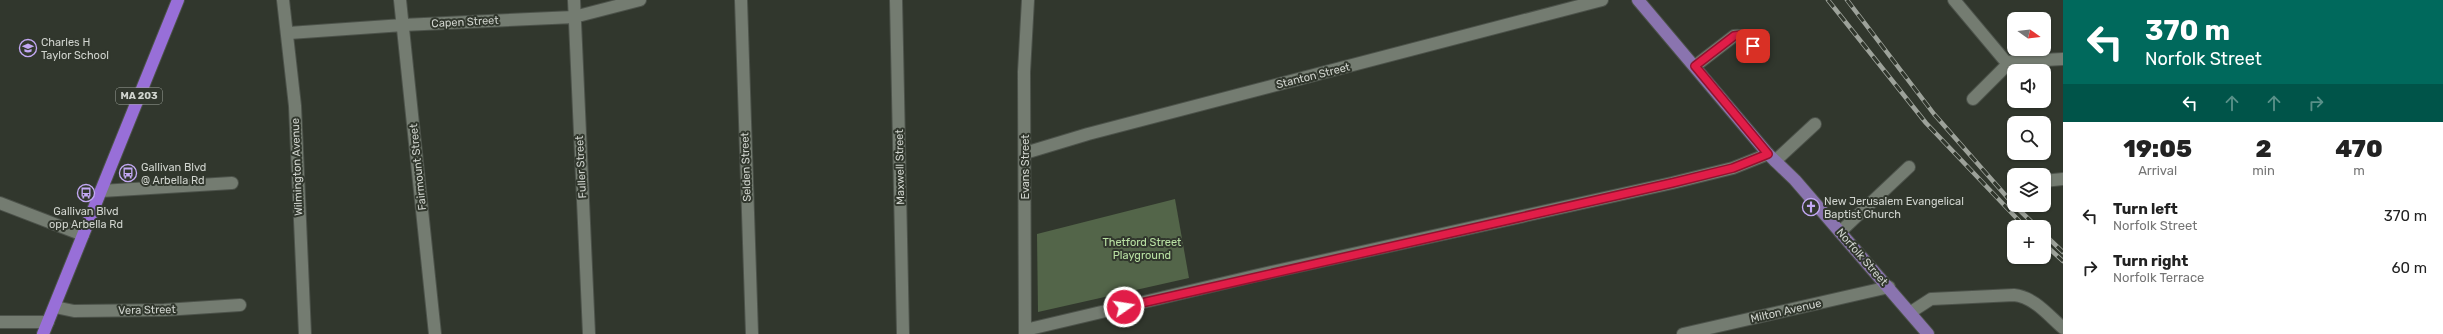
<!DOCTYPE html>
<html lang="en">
<head>
<meta charset="utf-8">
<style>
	body { margin:0; font-family:Rubik,sans-serif; background:#f6f6f6; color:#222; height:100vh; display:flex; flex-direction:column; font-size:15px; white-space:nowrap }
	* { box-sizing:border-box; margin:0 }
	p { font-size:13px; color:#767676 }
	.icon { flex:none; width:22px; height:22px; fill:none; stroke:currentColor; stroke-width:2; stroke-linecap:round; stroke-linejoin:round }
	.map { position:relative; flex:1; overflow:hidden }
	.details { display:flex; flex-direction:column; background:#fff; width:380px }
	.details>* { flex:none }
	.top-card { background:#00695c; color:#fff; overflow:hidden }
	.needle { width:26px; rotate:104deg }
	.controls { position:absolute; left:2007px; top:12px; display:grid; gap:8px }
	.controls a { display:grid; place-items:center; width:44px; height:44px; border-radius:8px; background:#fff; box-shadow:0 1px 3px #0004; font-size:20px }
	.pin { position:absolute; display:grid; place-items:center; width:34px; height:34px; color:#fff; margin:-17px; border-radius:8px; box-shadow:0 2px 6px #0006 }
	.me { position:absolute; width:44px; margin:-22px; rotate:77deg; stroke-linejoin:round; filter:drop-shadow(0 0 3px #0008) }
	.turn { display:flex; align-items:center; gap:14px; height:84px; padding:0 16px; font-size:18px }
	.turn .icon { width:52px; height:52px; stroke-width:2.5 }
	.turn b { display:block; font-size:28px; line-height:34px }
	.lanes { display:flex; align-items:center; height:38px; padding:0 16px; background:#0003; justify-content:center; gap:20px; direction:ltr }
	.lanes .off { opacity:.35 }
	.eta { display:flex; justify-content:space-evenly; align-items:center; height:68px; text-align:center }
	.eta b { font-size:24px; font-weight:800; line-height:28px }
	ul { padding:0; list-style:none }
	li { display:flex; align-items:center; gap:12px; height:52px; padding:0 16px }
	li div { flex:1 }
	li b { display:block; font-size:15px }
	li em { font-style:normal }
	main { display:flex; flex:1; min-height:0 }
	.map>svg:first-child { display:block }
	.green { fill:#536549 }
	.lines { fill:none; stroke-linecap:round; stroke-linejoin:round }
	.minor-casing { stroke:#4c524a; stroke-width:14 }
	.major-casing { stroke:#4c524a; stroke-width:14 }
	.highway-casing { stroke:#4c524a; stroke-width:14 }
	.minor { stroke:#747c71; stroke-width:12 }
	.major { stroke:#8a74af; stroke-width:12 }
	.highway { stroke:#986fd8; stroke-width:12 }
	.rail-casing { stroke:#9da29a; stroke-width:4.5 }
	.rail { stroke:#31372d; stroke-width:3; stroke-dasharray:9; stroke-linecap:butt }
	.route-casing { stroke:#92132f; stroke-width:10 }
	.route { stroke:#e11d48; stroke-width:7 }
	.labels { text-anchor:middle; dominant-baseline:central; stroke-width:4; stroke-linejoin:round; paint-order:stroke }
	.shield { fill:#31372d; stroke:#a0a59e; stroke-width:1 }
	.shield-label { font-size:10px; font-weight:bold; fill:#d0d4ce }
	.street-label { font-size:11px; fill:#d0d4ce; stroke:#31372d }
	.poi-label { font-size:11px; fill:#d0d4ce; stroke:#31372d; text-anchor:start }
	.park-label { font-size:11px; fill:#b9e1a3; stroke:#31372d }
</style>
</head>
<body>
<main>
<div class="map">
<svg width="2063" height="334" viewBox="0 0 2063 334">
	<rect width="100%" height="100%" fill="#31372d"/>
	<path class="green" d="M1175 199 1189 278 1038 312 1037 234Z"/>
	<g class="lines">
		<g class="minor-casing">
			<path id="minor" d="M283 0 295 106 305 334
				M400 0 435 334
				M574 0 589 334
				M741 0 752 334
				M896 0 903 334
				M1954 0 2006 62 2063 59
				M289 33 403 25 574 17 640 0
				M1695 66 1734 36C1747 34 1752 44 1760 53
				M1973 99 2006 66V62
				M1025 153 1088 134 1602 0
				M1775 161 1815 124
				M2044 181 2063 179
				M101 191 232 183
				M0 203 83 235
				M1840 232 1909 167
				M55 307 74 311 164 310 240 305
				M1911 312 1931 299 2014 295C2034 297 2048 315 2063 328
				M0 322H48
				M1025 330 1254 276 1672 183 1733 168 1768 154
				M1025 334 1024 72 1028 0
				M1683 334 1889 287"/>
		</g>
		<g class="major-casing">
			<path id="major" d="M1638 0 1768 154 1795 180 1928 334"/>
		</g>
		<g class="highway-casing">
			<path id="highway" d="M43 334 178 0"/>
		</g>
		<use href="#minor" class="minor"/>
		<use href="#major" class="major"/>
		<use href="#highway" class="highway"/>
		<g class="rail-casing">
			<path id="rail" d="M1828 0 1926 123 2025 227
				M1847 0 1934 114 2014 205
				M2014 205 2037 227
				M2044 234 2063 252
				M2044 244 2063 261"/>
		</g>
		<use href="#rail" class="rail"/>
	</g>
	<g class="lines">
		<g class="route-casing">
			<path id="route" d="M1124 307 1672 183 1733 168 1768 154 1695 66 1734 36 1741 35 1753 46"/>
		</g>
		<use href="#route" class="route"/>
	</g>
	<defs>
		<g id="school-ring" transform="scale(0.9)"><circle r="9.5" fill="#31372d" stroke="#c2a8f3" stroke-width="1.5"/><path d="M0-5L7-2L0 1L-7-2ZM-4 1L0 2.5L4 1V4Q0 6-4 4Z" fill="#c2a8f3"/></g>
		<g id="bus-ring" transform="scale(0.9)"><circle r="9.5" fill="#31372d" stroke="#c2a8f3" stroke-width="1.5"/><path d="M-5-6H5V4H4V6H2V4H-2V6H-4V4H-5ZM-3.5-4V0h7V-4ZM-3.5 1.2v1.5H-2V1.2ZM2 1.2v1.5H3.5V1.2Z" fill="#c2a8f3"/></g>
		<g id="church-ring" transform="scale(0.9)"><circle r="9.5" fill="#31372d" stroke="#c2a8f3" stroke-width="1.5"/><path d="M-1.2-6h2.4v3.5h3.3v2.4h-3.3V6h-2.4V-.1h-3.3v-2.4h3.3Z" fill="#c2a8f3"/></g>
	</defs>
	<g fill-rule="evenodd">
		<use href="#school-ring" x="28" y="48"/>
		<use href="#bus-ring" x="128" y="173"/>
		<use href="#bus-ring" x="86" y="193"/>
		<use href="#church-ring" x="1811" y="207"/>
	</g>
	<g class="labels">
		<rect class="shield" x="116" y="88" width="46" height="16" rx="3"/>
		<g class="shield-label">
			<text x="139" y="96">MA 203</text>
		</g>
		<g class="street-label">
			<text transform="translate(465 22) rotate(-3)">Capen Street</text>
			<text transform="translate(1313 76) rotate(-14)">Stanton Street</text>
			<text transform="translate(297 167) rotate(-92)">Wilmington Avenue</text>
			<text transform="translate(418 167) rotate(-96)">Fairmount Street</text>
			<text transform="translate(581 167) rotate(-93)">Fuller Street</text>
			<text transform="translate(746 167) rotate(-92)">Selden Street</text>
			<text transform="translate(900 167) rotate(-91)">Maxwell Street</text>
			<text transform="translate(1025 167) rotate(-90)">Evans Street</text>
			<text transform="translate(1862 257) rotate(49)">Norfolk Street</text>
			<text transform="translate(147 310) rotate(-1)">Vera Street</text>
			<text transform="translate(1786 311) rotate(-13)">Milton Avenue</text>
		</g>
		<g class="poi-label">
			<text x="41" y="42">Charles H<tspan x="41" dy="13">Taylor School</tspan></text>
			<text x="141" y="167">Gallivan Blvd<tspan x="141" dy="13">@ Arbella Rd</tspan></text>
			<text x="1824" y="201">New Jerusalem Evangelical<tspan x="1824" dy="13">Baptist Church</tspan></text>
			<text x="86" y="211" text-anchor="middle">Gallivan Blvd<tspan x="86" dy="13">opp Arbella Rd</tspan></text>
		</g>
		<g class="park-label">
			<text x="1142" y="242">Thetford Street<tspan x="1142" dy="13">Playground</tspan></text>
		</g>
	</g>
</svg>
<div class="controls">
<a><svg class="needle" viewBox="-14 -14 28 28"><path d="M0-13l5 13h-10z" fill="#e53935"/><path d="M0 13l5-13h-10z" fill="#767676"/></svg></a>
<a><svg class="icon" aria-label="sound" viewBox="0 0 24 24"><path d="M4 9h4l5-4v14l-5-4H4zM17 9q2 3 0 6"/></svg></a>
<a><svg class="icon" aria-label="search" viewBox="0 0 24 24"><circle cx="10" cy="10" r="6"/><path d="M15 15l6 6"/></svg></a>
<a><svg class="icon" aria-label="layers" viewBox="0 0 24 24"><path d="M12 4l9 5-9 5-9-5zM3 14l9 5 9-5"/></svg></a>
<a>+</a>
</div>
<div class="pin" style="left:1753px;top:46px;background:#d93025"><svg class="icon" aria-label="arrive" viewBox="0 0 24 24"><path d="M6 21V4h12l-3 4 3 4H6"/></svg></div>
<svg class="me" style="left:1124px;top:307px" viewBox="-20 -20 40 40"><circle r="17" fill="#e11d48" stroke="#fff" stroke-width="3"/><path d="M0-11L8 9 0 5-8 9z" fill="#fff"/></svg>
</div>
<section class="details">
<div class="top-card">
<div class="turn"><svg class="icon" aria-label="left" viewBox="0 0 24 24"><path d="M17 20v-9H6M10 6l-5 5 5 5"/></svg><div><b>370 m</b>Norfolk Street</div></div>
<div class="lanes"><svg class="icon" aria-label="left" viewBox="0 0 24 24"><path d="M17 20v-9H6M10 6l-5 5 5 5"/></svg><svg class="icon off" aria-label="ahead" viewBox="0 0 24 24"><path d="M12 20V5M6 11l6-6 6 6"/></svg><svg class="icon off" aria-label="ahead" viewBox="0 0 24 24"><path d="M12 20V5M6 11l6-6 6 6"/></svg><svg class="icon off" aria-label="right" viewBox="0 0 24 24"><path d="M7 20v-9h11M14 6l5 5-5 5"/></svg></div>
</div>
<div class="eta">
<div><b>19:05</b><p>Arrival</p></div>
<div><b>2</b><p>min</p></div>
<div><b>470</b><p>m</p></div>
</div>
<ul>
<li><svg class="icon" aria-label="left" viewBox="0 0 24 24"><path d="M17 20v-9H6M10 6l-5 5 5 5"/></svg><div><b>Turn left</b><p>Norfolk Street</p></div><em>370 m</em></li>
<li><svg class="icon" aria-label="right" viewBox="0 0 24 24"><path d="M7 20v-9h11M14 6l5 5-5 5"/></svg><div><b>Turn right</b><p>Norfolk Terrace</p></div><em>60 m</em></li>
</ul>
</section>
</main>
</body>
</html>
